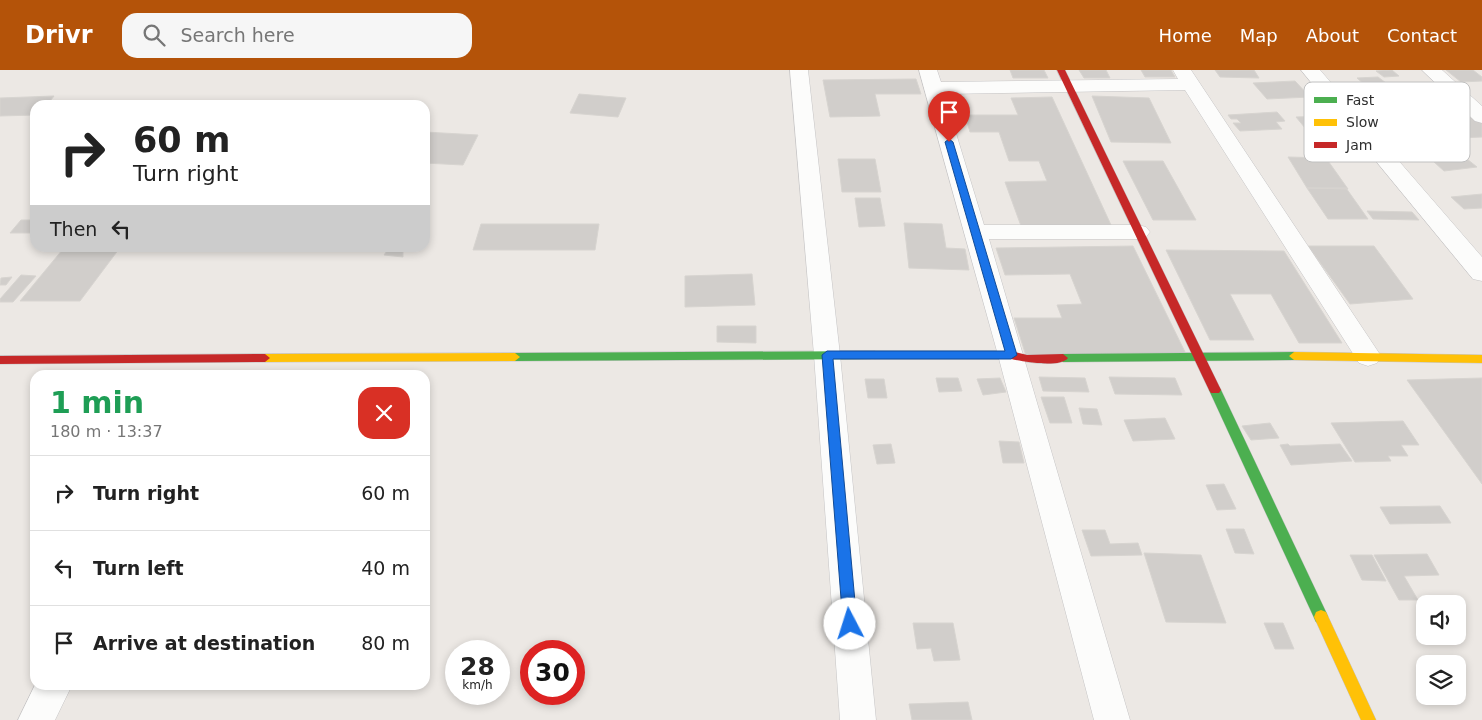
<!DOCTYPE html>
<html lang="en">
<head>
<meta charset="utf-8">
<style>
	body { margin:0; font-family:"DejaVu Sans",sans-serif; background:#f6f6f6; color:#222; height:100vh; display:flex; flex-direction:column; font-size:19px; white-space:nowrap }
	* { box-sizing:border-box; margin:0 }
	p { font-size:16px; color:#767676 }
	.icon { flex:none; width:28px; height:28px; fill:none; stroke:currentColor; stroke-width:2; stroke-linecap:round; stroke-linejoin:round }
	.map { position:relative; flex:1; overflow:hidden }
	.details { position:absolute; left:30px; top:300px; width:400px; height:320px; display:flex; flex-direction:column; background:#fff; border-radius:15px; box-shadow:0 2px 8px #0003 }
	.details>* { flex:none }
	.top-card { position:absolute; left:30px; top:30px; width:400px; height:152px; border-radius:15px; box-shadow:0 2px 8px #0003; background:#fff; color:#222; overflow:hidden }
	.tools { position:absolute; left:1416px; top:525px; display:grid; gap:10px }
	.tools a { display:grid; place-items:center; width:50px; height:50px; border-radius:10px; background:#fff; box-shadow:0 2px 8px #0003; font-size:25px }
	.speed { position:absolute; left:445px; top:570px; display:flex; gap:10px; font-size:25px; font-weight:700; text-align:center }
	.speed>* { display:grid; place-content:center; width:65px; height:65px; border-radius:50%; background:#fff; box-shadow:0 2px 8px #0003; line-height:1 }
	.speed small { font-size:12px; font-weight:400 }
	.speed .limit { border:8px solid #d22; background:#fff; color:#111 }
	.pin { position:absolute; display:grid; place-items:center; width:42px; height:42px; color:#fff; margin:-51px -21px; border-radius:50% 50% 50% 0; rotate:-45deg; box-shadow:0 0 5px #0007 }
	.pin .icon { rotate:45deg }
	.me { position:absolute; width:55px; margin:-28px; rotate:355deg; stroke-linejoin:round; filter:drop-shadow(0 0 4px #0008) }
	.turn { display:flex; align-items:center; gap:18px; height:105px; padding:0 20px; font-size:22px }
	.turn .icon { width:65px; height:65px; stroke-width:2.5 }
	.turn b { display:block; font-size:35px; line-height:42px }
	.then { display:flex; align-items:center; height:48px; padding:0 20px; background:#0003; gap:10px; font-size:19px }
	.round { display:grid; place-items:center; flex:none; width:52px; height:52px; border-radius:15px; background:#f6f6f6 }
	.head { display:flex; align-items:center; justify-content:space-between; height:85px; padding:0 20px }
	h1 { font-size:30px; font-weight:800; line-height:38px; color:#1e9e55 }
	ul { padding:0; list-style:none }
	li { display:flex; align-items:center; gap:15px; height:75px; padding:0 20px; border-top:1px solid #e0e0e0 }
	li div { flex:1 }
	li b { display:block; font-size:19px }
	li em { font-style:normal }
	header { display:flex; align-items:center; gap:30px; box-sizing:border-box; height:70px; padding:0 25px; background:#b45309; color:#fff }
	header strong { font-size:24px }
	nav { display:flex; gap:28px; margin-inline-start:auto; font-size:18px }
	.search { width:350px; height:45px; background:#f6f6f6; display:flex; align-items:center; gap:12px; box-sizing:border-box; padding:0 18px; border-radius:15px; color:#767676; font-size:19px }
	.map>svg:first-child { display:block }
	.building { fill:#d1cecb; stroke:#d7d4d0 }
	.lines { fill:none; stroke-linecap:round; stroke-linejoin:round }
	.street-casing { stroke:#c5c4c5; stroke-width:1 }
	.fast-casing { stroke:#c5c4c5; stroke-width:1 }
	.slow-casing { stroke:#c5c4c5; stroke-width:1 }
	.jam-casing { stroke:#c5c4c5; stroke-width:1 }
	.street { fill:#fcfcfb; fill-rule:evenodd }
	.fast { fill:#4caf50; fill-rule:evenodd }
	.slow { fill:#ffc107; fill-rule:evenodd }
	.jam { fill:#c62828; fill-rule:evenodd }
	.route { fill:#1a73e8; stroke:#114b97 }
	.key { fill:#fff; stroke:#c0c0c0; stroke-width:1 }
	.key-label { font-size:14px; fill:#2e2e2e }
</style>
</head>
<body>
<header>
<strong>Drivr</strong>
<div class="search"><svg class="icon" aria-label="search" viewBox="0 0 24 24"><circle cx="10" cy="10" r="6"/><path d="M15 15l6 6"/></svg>Search here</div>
<nav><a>Home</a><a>Map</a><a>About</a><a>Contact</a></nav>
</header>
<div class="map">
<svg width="1482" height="650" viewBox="0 0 1482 650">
	<rect width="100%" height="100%" fill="#ece8e4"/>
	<path class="building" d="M1010 0H1044L1048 8H1013Z
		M1079 0H1106L1110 8H1084Z
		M1141 0H1171L1175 7H1145Z
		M1215 0H1254L1259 8 1220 7Z
		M1392 0 1399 6 1384 7 1376 1Z
		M1446 0H1473L1482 7V11L1461 12Z
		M1378 7 1386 13 1365 15 1357 8Z
		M916 9 921 24H875L880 46 830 47 823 10Z
		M1295 11 1310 27 1267 29 1253 13Z
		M579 24 626 28 618 47 570 43Z
		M54 26 47 35H35V45L0 46V28Z
		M1092 26 1149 28 1171 73 1111 72Z
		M1052 27 1111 155 1021 156 1005 112 1047 111 1039 91H1009L999 62H970L965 45H1018L1011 28Z
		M1277 42 1285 51 1276 52 1282 59 1240 61 1233 53H1241L1237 49H1231L1228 45Z
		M1326 46 1341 63 1310 64 1296 47Z
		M1476 47 1482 53V67L1438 69 1417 49Z
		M425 62 478 65 463 95 425 93Z
		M1288 87 1326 88 1348 119 1307 118Z
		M838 89H875L881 122H842Z
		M1467 89 1477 97 1444 101 1434 92Z
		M1123 91H1163L1196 150H1153Z
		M1307 118H1346L1368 149H1328Z
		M1482 124V138L1464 139 1451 127Z
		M855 128H880L885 156 859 157Z
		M1367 141 1412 142 1419 150 1373 149Z
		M21 150H35V160L32 163H10Z
		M904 153 942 154 946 178 965 179 969 200 909 198Z
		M481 154H599L595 180H473Z
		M1133 176 1187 286 1027 289 1014 248H1062L1057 235 1082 234 1070 204 1005 205 996 178Z
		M1308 176H1374L1413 229 1350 234Z
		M389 178H403V187L384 185Z
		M63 179H119L80 231H20Z
		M1166 180 1284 181 1342 273H1299L1271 224H1230L1254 270H1210Z
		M752 204 755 235 685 237V206Z
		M21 205 36 206 13 232H0V229Z
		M12 207 6 215H0L1 208Z
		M717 256H756V273L717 272Z
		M1039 307 1085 308 1089 322 1043 321Z
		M1109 307 1175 308 1182 325 1115 324Z
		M936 308H958L962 321 939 322Z
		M1000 308 1006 322 983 325 977 309Z
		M1482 308V414L1407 310Z
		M865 309H884L887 328H868Z
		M1041 327H1064L1072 353H1050Z
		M1079 338 1097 339 1102 355 1083 354Z
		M1165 348 1175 369 1133 371 1124 350Z
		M1403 351 1419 375H1401L1408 386H1388L1391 391 1355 392 1331 353Z
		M1270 353 1279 368 1251 370 1242 356Z
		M999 371 1019 372 1024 393H1003Z
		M891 374 895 393 877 394 873 375Z
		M1288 374 1290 376 1340 374 1352 391 1291 395 1280 375Z
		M1224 414 1236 439 1217 440 1206 415Z
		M1440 436 1451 453 1390 454 1380 437Z
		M1226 459H1244L1254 484 1235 483Z
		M1082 460H1105L1110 474 1138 473 1142 485 1091 486Z
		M1144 483 1201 485 1226 553 1166 552Z
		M1427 484 1439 505 1404 506 1418 530H1399L1374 485Z
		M1350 485H1372L1386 511 1362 510Z
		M913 553H953L960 590 934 591 931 578 917 579Z
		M1264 553H1283L1294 579H1275Z
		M968 632 972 650H912L909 634Z"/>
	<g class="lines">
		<g class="street-casing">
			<path id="street" d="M790 0H808L840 285 876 650H840L814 285Z
				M919 0H937L941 12 1178 9 1173 0H1191L1381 286 1377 293 1368 296 1359 293 1185 20 944 24 984 155H1138L1146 157 1150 162 1146 167 1138 169H989L1130 650H1094L998 285Z
				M1301 0H1320L1482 187V211L1473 209Z
				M1422 0H1442L1482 36V53L1475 51Z
				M35 615H72L55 650H18Z"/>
		</g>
		<g class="fast-casing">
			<path id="fast" d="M875 281 880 285 875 289 515 291 510 287 515 283Z
				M1294 282 1299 286 1294 290 1063 292 1058 288 1063 284Z
				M1215 316 1219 317 1221 320 1326 542 1328 547 1326 552 1321 554 1316 552 1209 320 1211 317Z"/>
		</g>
		<g class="slow-casing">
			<path id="slow" d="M1294 282 1482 285V293L1294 290 1289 286Z
				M515 283 520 287 515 291 265 292 260 288 265 284Z
				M1321 540 1326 542 1376 650H1361L1314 547 1316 542Z"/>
		</g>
		<g class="jam-casing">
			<path id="jam" d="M1057 0H1065L1221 320 1219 323H1211L1209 320Z
				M875 281H1011L1027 285 1063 284 1068 288C1061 298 1023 292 1011 289H875L870 285Z
				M265 284 270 288 265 292 0 294V286Z"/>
		</g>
		<use href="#street" class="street"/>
		<use href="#fast" class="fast"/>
		<use href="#slow" class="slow"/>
		<use href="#jam" class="jam"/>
	</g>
	<path class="route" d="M949 69 953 72 1017 285 1011 289H833L857 554 855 559 850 561 845 559 843 554 822 285 827 281H1005L945 72Z"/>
	<rect x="1304" y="12" width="166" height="80" rx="8" class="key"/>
	<rect x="1314" y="27" width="23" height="6" fill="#4caf50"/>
	<rect x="1314" y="49" width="23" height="7" fill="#ffc107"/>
	<rect x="1314" y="72" width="23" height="6" fill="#c62828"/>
	<g class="key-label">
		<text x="1346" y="35">Fast</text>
		<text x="1346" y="57">Slow</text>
		<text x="1346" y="80">Jam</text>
	</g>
</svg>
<div class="tools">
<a><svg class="icon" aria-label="sound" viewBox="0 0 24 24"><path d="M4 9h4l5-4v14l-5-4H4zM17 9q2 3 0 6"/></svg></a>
<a><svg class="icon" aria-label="layers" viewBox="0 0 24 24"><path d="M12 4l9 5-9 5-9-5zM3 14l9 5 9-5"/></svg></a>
</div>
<div class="speed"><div>28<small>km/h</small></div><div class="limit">30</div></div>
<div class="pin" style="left:949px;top:72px;background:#d93025"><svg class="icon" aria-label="arrive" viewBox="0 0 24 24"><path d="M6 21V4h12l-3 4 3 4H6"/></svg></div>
<svg class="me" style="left:850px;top:554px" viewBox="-20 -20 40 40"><circle r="19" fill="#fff"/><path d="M0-13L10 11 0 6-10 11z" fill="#1a73e8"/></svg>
<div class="top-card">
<div class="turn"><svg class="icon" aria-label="right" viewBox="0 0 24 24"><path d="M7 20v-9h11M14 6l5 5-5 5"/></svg><div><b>60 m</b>Turn right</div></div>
<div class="then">Then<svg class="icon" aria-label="left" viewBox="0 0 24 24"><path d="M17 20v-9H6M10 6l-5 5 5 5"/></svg></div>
</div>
<section class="details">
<div class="head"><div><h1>1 min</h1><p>180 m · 13:37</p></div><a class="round" style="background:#d93025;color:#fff"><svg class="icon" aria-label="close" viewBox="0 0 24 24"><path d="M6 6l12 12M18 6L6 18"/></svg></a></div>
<ul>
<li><svg class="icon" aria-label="right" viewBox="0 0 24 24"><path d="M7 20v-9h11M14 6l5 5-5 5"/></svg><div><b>Turn right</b></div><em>60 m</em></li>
<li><svg class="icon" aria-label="left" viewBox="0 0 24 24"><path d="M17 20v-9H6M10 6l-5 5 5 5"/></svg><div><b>Turn left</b></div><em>40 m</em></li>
<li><svg class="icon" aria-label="arrive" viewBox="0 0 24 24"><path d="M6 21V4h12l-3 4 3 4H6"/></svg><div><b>Arrive at destination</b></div><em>80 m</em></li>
</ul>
</section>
</div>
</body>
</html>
